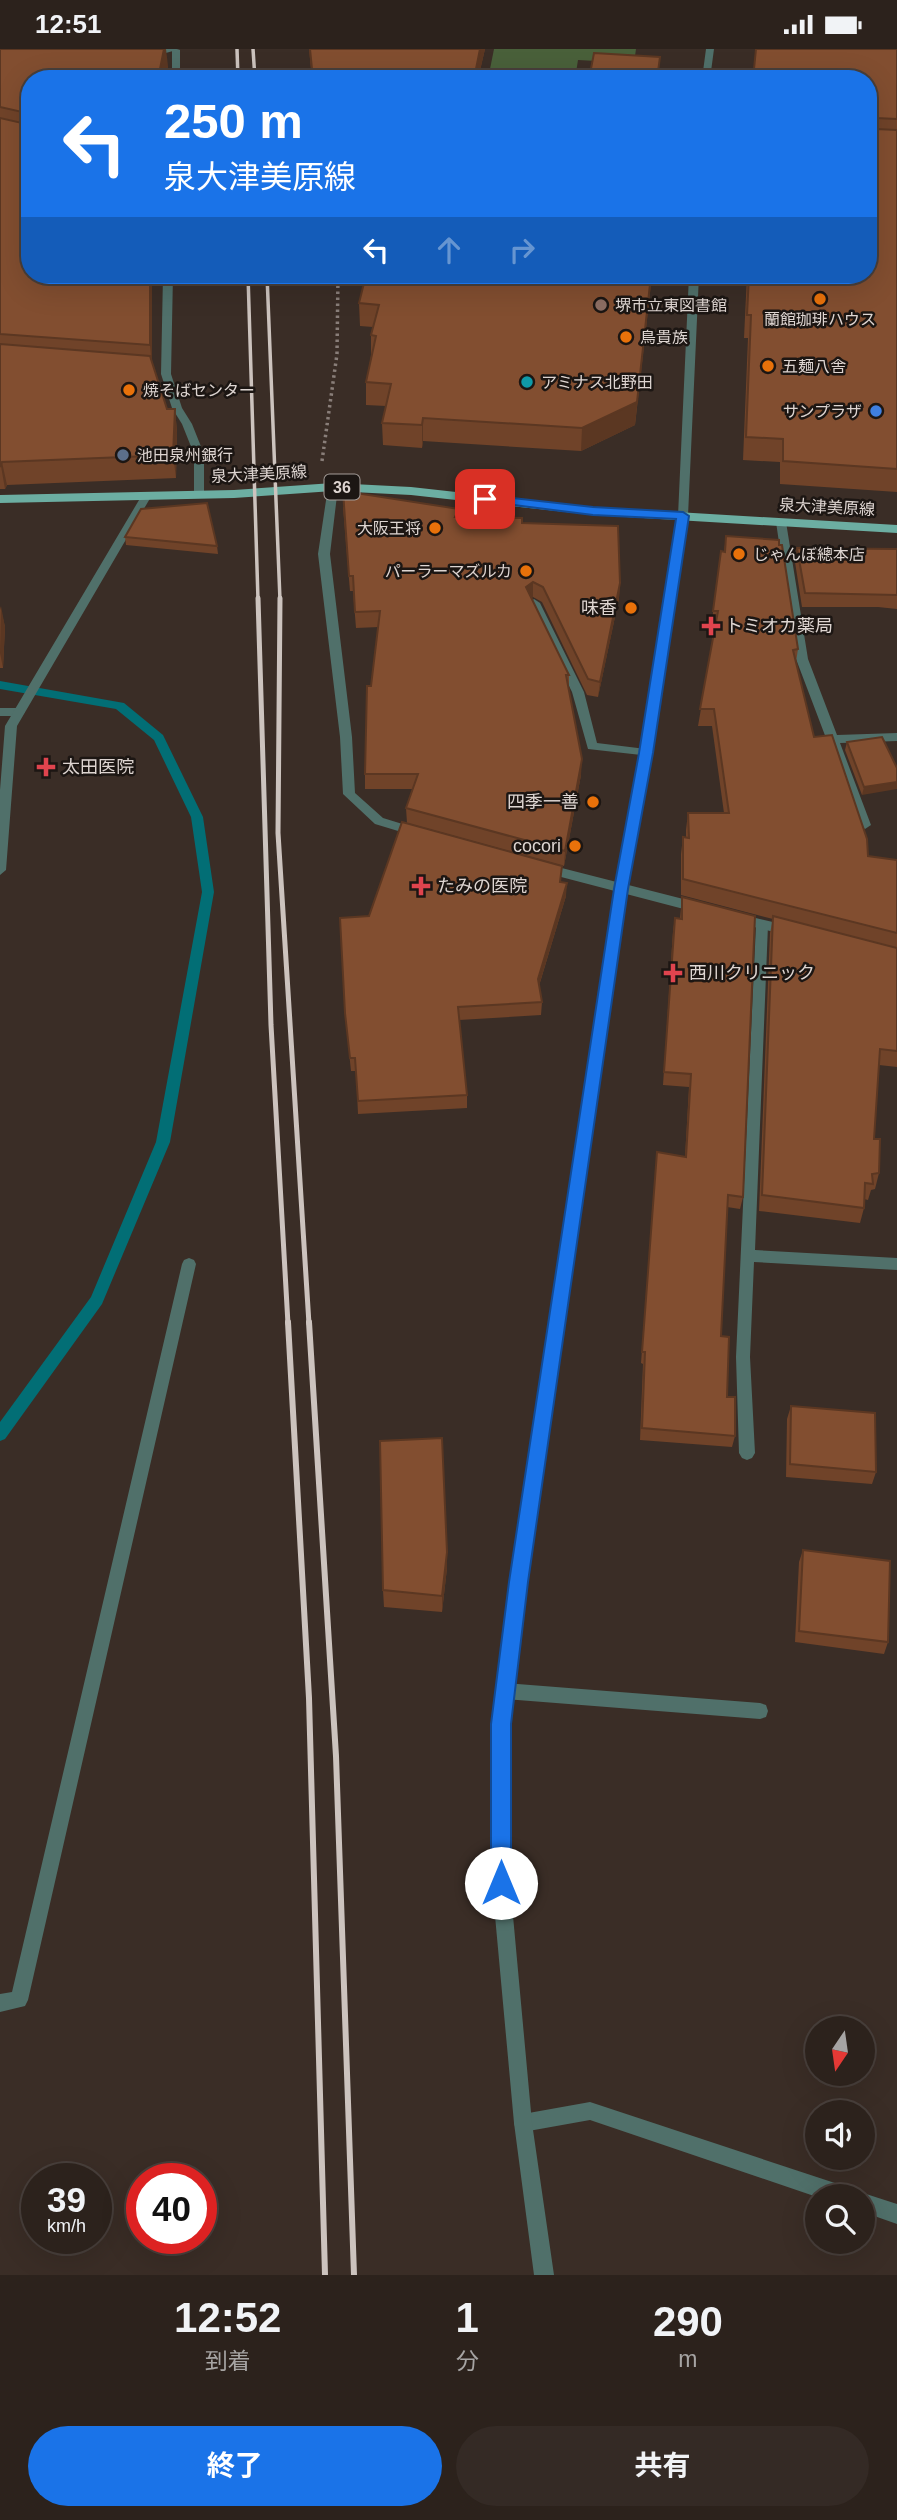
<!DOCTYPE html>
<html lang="ja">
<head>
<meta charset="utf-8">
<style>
	body { margin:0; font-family:Arial,"Noto Sans JP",sans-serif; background:#342a25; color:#f1f3f6; height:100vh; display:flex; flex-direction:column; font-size:26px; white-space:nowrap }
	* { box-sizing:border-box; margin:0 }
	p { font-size:23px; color:#a6a4a3 }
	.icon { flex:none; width:38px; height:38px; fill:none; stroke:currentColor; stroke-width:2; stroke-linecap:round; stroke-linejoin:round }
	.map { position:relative; height:2226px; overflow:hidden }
	.panel { display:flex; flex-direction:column; background:#2c221c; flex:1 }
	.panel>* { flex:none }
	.hud { position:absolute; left:21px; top:21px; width:856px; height:214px; border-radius:28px; box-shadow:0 7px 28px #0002,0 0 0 2px #483f3b; background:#1a73e8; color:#fff; overflow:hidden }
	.needle { width:46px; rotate:193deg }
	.controls { position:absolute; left:805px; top:1967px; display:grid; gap:14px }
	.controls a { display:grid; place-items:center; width:70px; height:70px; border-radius:50%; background:#2c221c; box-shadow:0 7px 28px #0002,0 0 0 2px #483f3b; font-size:35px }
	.speed { position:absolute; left:21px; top:2114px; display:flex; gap:14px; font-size:35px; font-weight:700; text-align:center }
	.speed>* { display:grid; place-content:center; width:91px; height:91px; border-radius:50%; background:#2c221c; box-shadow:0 7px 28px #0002,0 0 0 2px #483f3b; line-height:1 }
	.speed small { font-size:18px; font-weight:400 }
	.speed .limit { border:10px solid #d22; background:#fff; color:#111 }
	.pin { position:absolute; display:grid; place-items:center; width:60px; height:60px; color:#fff; margin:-30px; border-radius:14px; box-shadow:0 4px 10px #0006 }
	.me { position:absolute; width:77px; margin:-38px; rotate:0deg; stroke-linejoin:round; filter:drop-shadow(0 0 5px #0008) }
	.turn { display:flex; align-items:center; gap:24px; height:147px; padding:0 28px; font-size:32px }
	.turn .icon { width:91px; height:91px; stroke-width:2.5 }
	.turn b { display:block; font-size:49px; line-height:60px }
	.lanes { display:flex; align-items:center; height:66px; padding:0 28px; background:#0003; justify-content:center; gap:35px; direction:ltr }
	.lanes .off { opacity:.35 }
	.eta { display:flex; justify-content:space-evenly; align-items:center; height:119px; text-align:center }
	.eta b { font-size:42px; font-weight:700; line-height:49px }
	.cta { display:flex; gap:14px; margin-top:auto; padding:14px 28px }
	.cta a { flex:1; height:80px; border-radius:42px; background:#1a73e8; color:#fff; font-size:28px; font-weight:700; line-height:80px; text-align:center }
	.cta a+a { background:#342a25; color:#f1f3f6 }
	.status { display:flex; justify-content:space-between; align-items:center; height:49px; padding:0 35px; background:#2c221c; direction:ltr }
	.status svg { height:19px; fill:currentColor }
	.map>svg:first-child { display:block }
	.green { fill:#49603a }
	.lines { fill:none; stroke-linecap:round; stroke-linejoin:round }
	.stream { fill:#026e75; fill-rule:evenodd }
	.path { stroke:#897e79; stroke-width:3.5; stroke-dasharray:2.5 3.5; stroke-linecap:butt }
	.service { fill:#50706a; fill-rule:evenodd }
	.minor { fill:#50706a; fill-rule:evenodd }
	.tertiary { fill:#50706a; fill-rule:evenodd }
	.primary { fill:#6caea2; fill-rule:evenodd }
	.rail-far2 { stroke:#ccc3be; stroke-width:3.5 }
	.rail-far1 { stroke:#ccc3be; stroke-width:5 }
	.rail { stroke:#ccc3be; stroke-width:6 }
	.wall { fill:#704329 }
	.shaded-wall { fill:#5b3722 }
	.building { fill:#824e30; stroke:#5b3722; stroke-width:2 }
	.route { fill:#1a73e8; stroke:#114b97; stroke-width:2 }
	.food-dot { fill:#e8710a; stroke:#1c1613; stroke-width:2.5 }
	.education-dot { fill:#8d6e63; stroke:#1c1613; stroke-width:2.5 }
	.culture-dot { fill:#0f9aa8; stroke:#1c1613; stroke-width:2.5 }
	.shop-dot { fill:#3f7fe0; stroke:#1c1613; stroke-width:2.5 }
	.service-dot { fill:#5c6f8a; stroke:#1c1613; stroke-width:2.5 }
	.health-dot { fill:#e0444e; stroke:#1c1613; stroke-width:2.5 }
	.labels { text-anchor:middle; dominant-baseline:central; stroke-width:5; stroke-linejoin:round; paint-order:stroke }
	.far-poi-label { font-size:16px; fill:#ded5d1; stroke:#1c1613; text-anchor:start }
	.far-street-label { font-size:16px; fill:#ded5d1; stroke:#1c1613 }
	.shield { fill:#1c1613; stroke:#a49c98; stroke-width:2 }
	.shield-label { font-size:16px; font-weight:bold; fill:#ded5d1 }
	.poi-label { font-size:18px; fill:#ded5d1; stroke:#1c1613; text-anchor:start }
</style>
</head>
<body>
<div class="status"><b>12:51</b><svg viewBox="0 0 49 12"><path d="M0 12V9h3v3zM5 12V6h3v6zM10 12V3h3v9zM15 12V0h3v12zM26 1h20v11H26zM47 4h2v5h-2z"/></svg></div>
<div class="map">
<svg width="897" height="2226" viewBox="0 0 897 2226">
	<rect width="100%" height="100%" fill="#3a2d26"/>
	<path class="green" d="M494 0H636L634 14 578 11 575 30 489 25Z"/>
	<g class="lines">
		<path class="stream" d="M0 632 124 654 163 686 203 768 214 843 170 1093 102 1255 5 1390 0 1392V1373L91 1248 156 1093 202 843 191 768 154 691 116 660 0 640Z"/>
		<path class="path" d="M322 412 337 305 338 226"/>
		<path class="service" d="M172 0 180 1V30H172Z
			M781 470 786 473 808 610 837 686 897 684V692L840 694 871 776 865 780 859 776 796 610 776 473Z
			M534 550 540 554 584 643 597 694 646 700 652 704 650 707 588 700 572 643 528 554Z
			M0 659H19L25 663 19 667H0Z
			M762 871 768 876 755 1201 897 1209V1221L754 1213 750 1308 755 1404 752 1409 747 1411 742 1409 739 1404 736 1308 756 876Z
			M505 1634 760 1654 766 1656 768 1662 766 1668 760 1670 505 1650 499 1648 497 1642 499 1636Z
			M590 2053 844 2137 851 2140 854 2147 817 2148 590 2071 523 2083 516 2081 514 2074 516 2067 523 2065Z
			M863 2144 897 2155V2175L863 2163V2147H856Z"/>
		<path class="minor" d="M164 0H180L148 9 144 6Z
			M163 226H173L171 325 182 359 192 375 204 405V445L199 448 194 445V405L182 375 172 359 161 325Z
			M333 435 338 438 330 505 352 688 355 744 383 769 422 781 424 784 418 788 375 775 343 745 340 688 318 505 328 438Z
			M147 443 152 446 17 677 6 821 0 826V741L5 677 142 446Z
			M546 815 699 854 705 859 699 864 542 823 540 820Z
			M739 865 790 877 796 882 790 887 734 873 733 870Z
			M189 1209 194 1211 196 1215 28 1951 25 1957 0 1963V1945L12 1943 182 1215 184 1211Z"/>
		<path class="tertiary" d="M706 0H714L710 30H702Z
			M868 93 897 95V101L868 99Z
			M689 226H699L688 467 652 704 627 840 527 1533 509 1675 510 1834 532 2074 554 2226H534L514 2074 492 1834 493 1675 511 1533 615 840 640 704 678 467Z"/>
		<path class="primary" d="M333 434 411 438 593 458 897 476V484L593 466 411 446 333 442 234 449 0 454V446L234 441Z"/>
		<path class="rail-far2" d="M237 0 238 30
			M253 0 255 30
			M248 226 258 551
			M267 226 280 551"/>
		<path class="rail-far1" d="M258 549 271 976 288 1275
			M280 549 278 784 309 1275"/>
		<path class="rail" d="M288 1273 309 1649 325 2226
			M309 1273 336 1707 354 2226"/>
	</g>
	<path class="wall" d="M0 0 168 17 165 30H30V226H152V315L167 360H175L177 383 176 429 7 436 5 440H0Z
		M309 0H485L478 30H312Z
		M897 0V443L780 435V413L743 411 748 289H744L747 226H868L872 114 874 91H873L874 72H868V30Z
		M363 226H652L635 376 581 402 423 392 422 399 383 396 382 374 386 357 366 356V333L371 307V286L373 278 360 277 359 254 363 239Z
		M343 458 459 460V468L522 474 620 534 619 549 598 648 587 646 542 553 533 548 531 549 569 626V638L581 726 564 817 407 774 406 759 413 740H365V725L379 578 356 579 353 542H350Z
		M726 487 779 496 798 600 796 613 814 688 868 807 897 811V1018L879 1016 874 1090 879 1124 875 1140 871 1141 868 1151 864 1150V1159L860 1174 759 1162 770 884 773 870 681 846V805L683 788 686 789V781L688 764H724L712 677H698L715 579H711L721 502 724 503Z
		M125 488 217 497 218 505 126 496Z
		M797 499 897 500V560L878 558H802L795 513Z
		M0 557 5 578 3 619H0Z
		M847 693 897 719 862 746 845 701Z
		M561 833 566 847 539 937 542 953 541 966 459 971 467 1046V1059L358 1065 356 1022H351L345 964 369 867Z
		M682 848 743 1148 740 1160 727 1158 721 1287 727 1348 735 1387 732 1398 640 1391 643 1315 641 1314 657 1103 685 1108 689 1038 663 1036 673 882 675 869 680 870Z
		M791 1357 876 1423 872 1435 786 1428 787 1370Z
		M803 1501 888 1593 884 1605 795 1593 799 1513Z
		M447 1503V1519L442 1563 384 1558 383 1541Z"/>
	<path class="shaded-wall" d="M164 0H166L168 17 165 30H158Z
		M480 0H485L478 30H474Z
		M150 226H152V319L150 296Z
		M363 226H367L363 247Z
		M651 226 635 376 581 402 582 379Z
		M175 360 177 383 176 429 173 406Z
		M423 369V392L422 399V376Z
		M2 413 7 436 5 440 1 417Z
		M533 533V548L525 553 526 538Z
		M620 534 619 549 598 648 600 633Z
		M1 557 5 578 3 619 0 604Z
		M582 710 581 726 564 817 565 802Z
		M897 733V740L862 746 864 738Z
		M567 834 566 847 537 943 538 930Z
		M447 1503V1519L442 1563V1547Z"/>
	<path class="building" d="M0 0H164L158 30H30V226H150V296L0 285V69L26 75 29 72 27 64 0 58Z
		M310 0H480L474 30 413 28 412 30H313Z
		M756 0H897V70L876 69 877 50H868V30H753Z
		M594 4 660 8 657 30H589Z
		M876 80 897 81V420L783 412V390L746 388 751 266H747L749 226H868V114H874Z
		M366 226H651L637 353 582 379 423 369 422 376 382 374 391 335 366 333 376 287 371 286 379 256 359 254Z
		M0 295 150 307 167 360H175L173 406 2 413 0 418Z
		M343 442 459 460 455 468 522 469V474L618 477 620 534 600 633 588 630 543 538 533 533 526 538 569 626H566L582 710 565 802 406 759 418 725H365L367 637H371L380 562 355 563 353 527H349Z
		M207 454 217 497 125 488 141 460Z
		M726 487 779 491V496H782L798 600 793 601 814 688 832 686 867 790 868 807 897 811V884L683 830V788L689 789 688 764H729L714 660H700L718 562H713L721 502 725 503Z
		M797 499 897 500V546L805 544Z
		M882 688 897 719V733L864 738 847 693Z
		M402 773 562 817 560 833 567 834 538 930 542 953 458 958 467 1046 358 1052 355 1009H350L345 964 340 869 369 867Z
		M682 848 755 867 743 1148 728 1146 721 1287 729 1288 727 1348H735V1387L642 1379 645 1303H642L657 1103 686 1108 691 1025 664 1023 675 869 682 870Z
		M773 867 897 899V1002L880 1000 874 1090H880L879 1124 872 1125 873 1135 865 1134 864 1159 762 1146Z
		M791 1357 875 1364 876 1423 790 1415Z
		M442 1389 447 1503 442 1547 383 1541 380 1392Z
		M803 1501 890 1512 888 1593 799 1582Z"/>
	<path class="route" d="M485 446 593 458 683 463 689 467 653 704 628 840 528 1533 511 1675V1834L508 1841 501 1844 494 1841 491 1834V1675L509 1533 614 840 639 704 676 470 593 466 481 452 479 450Z"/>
	<g class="food-dot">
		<circle cx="820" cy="250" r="7"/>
		<circle cx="626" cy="288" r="7"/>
		<circle cx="768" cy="317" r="7"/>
		<circle cx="129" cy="341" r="7"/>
		<circle cx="435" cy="479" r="7"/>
		<circle cx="739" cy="505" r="7"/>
		<circle cx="526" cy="522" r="7"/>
		<circle cx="631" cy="559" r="7"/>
		<circle cx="593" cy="753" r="7"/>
		<circle cx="575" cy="797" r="7"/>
	</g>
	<circle class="education-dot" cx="601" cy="256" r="7"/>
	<circle class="culture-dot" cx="527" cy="333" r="7"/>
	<circle class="shop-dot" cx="876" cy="362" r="7"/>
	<circle class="service-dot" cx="123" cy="406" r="7"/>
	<g class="health-dot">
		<path d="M707.5 566.5h7v7h7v7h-7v7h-7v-7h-7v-7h7z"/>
		<path d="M42.5 707.5h7v7h7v7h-7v7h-7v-7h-7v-7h7z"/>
		<path d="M417.5 826.5h7v7h7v7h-7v7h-7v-7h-7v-7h7z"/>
		<path d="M669.5 913.5h7v7h7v7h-7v7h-7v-7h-7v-7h7z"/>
	</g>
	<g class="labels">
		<g class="far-poi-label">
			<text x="615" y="256">堺市立東図書館</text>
			<text x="820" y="270" text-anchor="middle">蘭館珈琲ハウス</text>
			<text x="640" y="288">鳥貴族</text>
			<text x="782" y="317">五麺八舎</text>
			<text x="541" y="333">アミナス北野田</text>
			<text x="143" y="341">焼そばセンター</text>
			<text x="862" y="362" text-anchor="end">サンプラザ</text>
			<text x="137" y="406">池田泉州銀行</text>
			<text x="421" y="479" text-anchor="end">大阪王将</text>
			<text x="753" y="505">じゃんぼ總本店</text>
			<text x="512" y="522" text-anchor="end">パーラーマズルカ</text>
		</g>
		<g class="far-street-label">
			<text transform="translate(259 425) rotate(-3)">泉大津美原線</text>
			<text transform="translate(827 458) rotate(3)">泉大津美原線</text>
		</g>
		<rect class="shield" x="324.5" y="425.5" width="35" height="25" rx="5"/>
		<g class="shield-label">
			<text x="342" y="438">36</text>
		</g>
		<g class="poi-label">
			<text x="617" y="559" text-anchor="end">味香</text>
			<text x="725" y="577">トミオカ薬局</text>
			<text x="62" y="718">太田医院</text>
			<text x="579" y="753" text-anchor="end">四季一善</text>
			<text x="561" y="797" text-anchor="end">cocori</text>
			<text x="437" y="837">たみの医院</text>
			<text x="689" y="924">西川クリニック</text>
		</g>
	</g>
</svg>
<div class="controls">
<a><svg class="needle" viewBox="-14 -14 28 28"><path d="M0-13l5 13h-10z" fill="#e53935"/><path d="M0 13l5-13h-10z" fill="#a6a4a3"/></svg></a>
<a><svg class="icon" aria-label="sound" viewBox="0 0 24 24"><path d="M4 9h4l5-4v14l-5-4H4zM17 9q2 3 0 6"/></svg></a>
<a><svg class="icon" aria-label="search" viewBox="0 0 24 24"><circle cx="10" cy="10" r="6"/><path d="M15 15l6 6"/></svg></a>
</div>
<div class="speed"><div>39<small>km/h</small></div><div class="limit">40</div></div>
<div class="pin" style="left:485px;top:450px;background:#d93025"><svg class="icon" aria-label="arrive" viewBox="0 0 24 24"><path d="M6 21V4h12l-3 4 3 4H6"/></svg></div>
<svg class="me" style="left:501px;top:1834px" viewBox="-20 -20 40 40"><circle r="19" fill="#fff"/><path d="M0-13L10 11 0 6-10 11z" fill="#1a73e8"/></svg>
<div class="hud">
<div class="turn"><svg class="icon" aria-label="left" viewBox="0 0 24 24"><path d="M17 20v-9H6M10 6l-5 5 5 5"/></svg><div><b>250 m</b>泉大津美原線</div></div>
<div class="lanes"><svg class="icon" aria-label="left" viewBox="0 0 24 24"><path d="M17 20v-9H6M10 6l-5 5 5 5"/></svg><svg class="icon off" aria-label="ahead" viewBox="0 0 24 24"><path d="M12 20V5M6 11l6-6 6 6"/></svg><svg class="icon off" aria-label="right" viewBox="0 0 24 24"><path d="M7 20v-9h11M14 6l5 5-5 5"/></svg></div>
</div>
</div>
<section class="panel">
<div class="eta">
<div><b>12:52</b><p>到着</p></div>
<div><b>1</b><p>分</p></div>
<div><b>290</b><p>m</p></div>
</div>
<div class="cta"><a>終了</a><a>共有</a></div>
</section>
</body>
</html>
